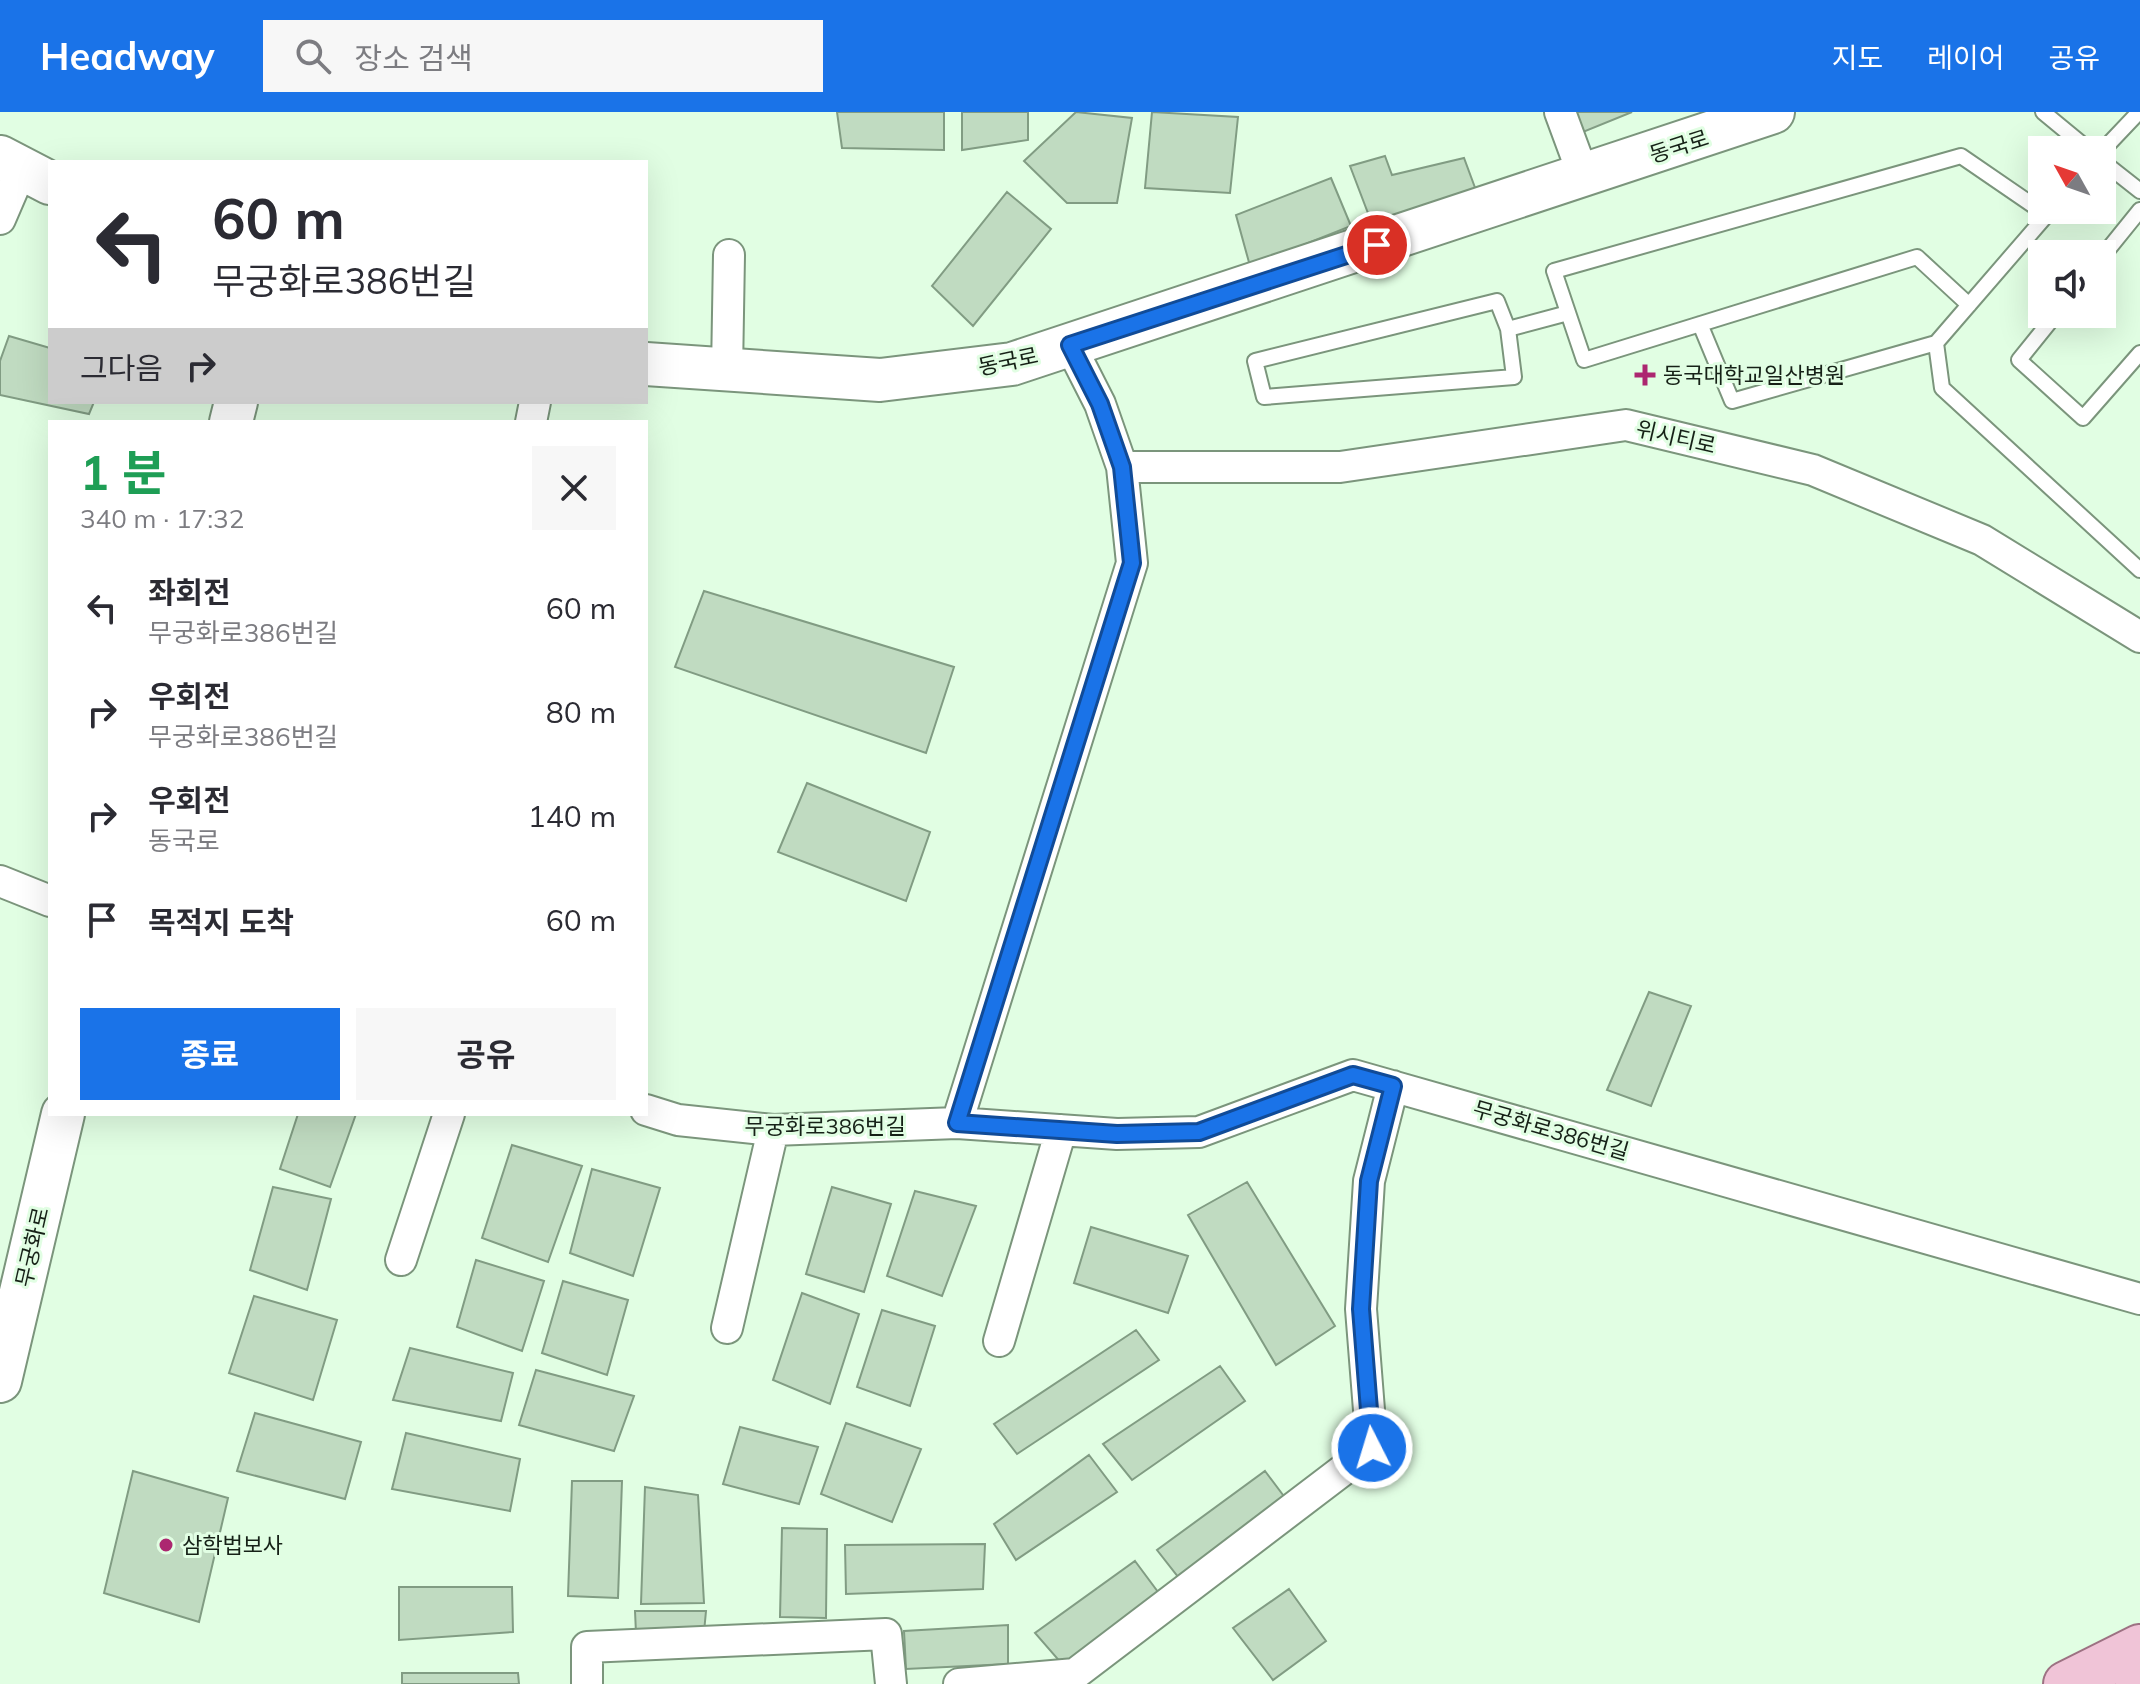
<!DOCTYPE html>
<html lang="ko">
<head>
<meta charset="utf-8">
<style>
	body { margin:0; font-family:Mulish,"Noto Sans KR",sans-serif; background:#f7f7f7; color:#2b2b33; height:100vh; display:flex; flex-direction:column; font-size:30px; white-space:nowrap }
	* { box-sizing:border-box; margin:0 }
	p { font-size:26px; color:#7c7c81 }
	.icon { flex:none; width:44px; height:44px; fill:none; stroke:currentColor; stroke-width:2; stroke-linecap:round; stroke-linejoin:round }
	.map { position:relative; flex:1; overflow:hidden }
	.sheet { position:absolute; left:48px; top:308px; width:600px; height:696px; display:flex; flex-direction:column; background:#fff; border-radius:0px; box-shadow:0 8px 32px #0002 }
	.sheet>* { flex:none }
	.guide { position:absolute; left:48px; top:48px; width:600px; height:244px; border-radius:0px; box-shadow:0 8px 32px #0002; background:#fff; color:#2b2b33; overflow:hidden }
	.needle { width:52px; rotate:310deg }
	.controls { position:absolute; left:2028px; top:24px; display:grid; gap:16px }
	.controls a { display:grid; place-items:center; width:88px; height:88px; border-radius:0px; background:#fff; box-shadow:0 8px 32px #0002; font-size:40px }
	.pin { position:absolute; display:grid; place-items:center; width:68px; height:68px; color:#fff; margin:-34px; border:4px solid #fff; border-radius:50%; box-shadow:0 2px 8px #0007 }
	.me { position:absolute; width:88px; margin:-44px; rotate:355deg; stroke-linejoin:round; filter:drop-shadow(0 0 6px #0008) }
	.turn { display:flex; align-items:center; gap:28px; height:168px; padding:0 32px; font-size:36px }
	.turn .icon { width:104px; height:104px; stroke-width:2.5 }
	.turn b { display:block; font-size:56px; line-height:68px }
	.then { display:flex; align-items:center; height:76px; padding:0 32px; background:#0003; gap:16px; font-size:30px }
	.round { display:grid; place-items:center; flex:none; width:84px; height:84px; border-radius:0px; background:#f7f7f7 }
	.summary { display:flex; align-items:center; justify-content:space-between; height:136px; padding:0 32px }
	h1 { font-size:48px; font-weight:700; line-height:60px; color:#1e9e55 }
	.primary-button { display:flex; gap:16px; margin-top:auto; padding:16px 32px }
	.primary-button a { flex:1; height:92px; border-radius:0px; background:#1a73e8; color:#fff; font-size:32px; font-weight:700; line-height:92px; text-align:center }
	.primary-button a+a { background:#f7f7f7; color:#2b2b33 }
	ul { padding:0; list-style:none }
	li { display:flex; align-items:center; gap:24px; height:104px; padding:0 32px }
	li div { flex:1 }
	li b { display:block; font-size:30px }
	li em { font-style:normal }
	header { display:flex; align-items:center; gap:48px; box-sizing:border-box; height:112px; padding:0 40px; background:#1a73e8; color:#fff }
	header strong { font-size:38px }
	nav { display:flex; gap:44px; margin-inline-start:auto; font-size:28px }
	.search { width:560px; height:72px; background:#f7f7f7; display:flex; align-items:center; gap:20px; box-sizing:border-box; padding:0 28px; border-radius:0px; color:#7c7c81; font-size:30px }
	.map>svg:first-child { display:block }
	.building { fill:#c0dbc1; stroke:#819c83; stroke-width:2 }
	.lines { fill:none; stroke-linecap:round; stroke-linejoin:round }
	.lane-casing { stroke:#7b957c; stroke-width:18 }
	.street-casing { stroke:#7b957c; stroke-width:34 }
	.secondary-casing { stroke:#7b957c; stroke-width:46 }
	.primary-casing { stroke:#9d7283; stroke-width:48 }
	.lane { stroke:#fff; stroke-width:14 }
	.street { stroke:#fff; stroke-width:30 }
	.secondary { stroke:#fff; stroke-width:42 }
	.primary { stroke:#f0c4d7; stroke-width:44 }
	.route-casing { stroke:#114b97; stroke-width:20 }
	.route { stroke:#1a73e8; stroke-width:14 }
	.poi-dot { fill:#ac2770; stroke:#e1fee3; stroke-width:3 }
	.labels { text-anchor:middle; dominant-baseline:central; stroke-width:6; stroke-linejoin:round; paint-order:stroke }
	.street-label { font-size:22px; fill:#162117; stroke:#e1fee3 }
	.poi-label { font-size:22px; fill:#162117; stroke:#e1fee3; text-anchor:start }
</style>
</head>
<body>
<header>
<strong>Headway</strong>
<div class="search"><svg class="icon" aria-label="search" viewBox="0 0 24 24"><circle cx="10" cy="10" r="6"/><path d="M15 15l6 6"/></svg>장소 검색</div>
<nav><a>지도</a><a>레이어</a><a>공유</a></nav>
</header>
<div class="map">
<svg width="2140" height="1572" viewBox="0 0 2140 1572">
	<rect width="100%" height="100%" fill="#e1fee3"/>
	<path class="building" d="M837 0H944V38L842 36Z
		M962 0H1028V28L962 38Z
		M1076 0 1132 6 1117 91H1067L1024 49Z
		M1152 0 1238 5 1230 81 1145 76Z
		M1576 0H1632L1583 20Z
		M1385 44 1392 63 1464 46 1477 81 1371 109 1350 54Z
		M1331 66 1351 114 1250 154 1236 103Z
		M1007 80 1051 117 973 214 932 174Z
		M9 224 50 236V290H94L89 302 0 283V249Z
		M704 479 954 555 926 641 675 555Z
		M807 671 930 720 906 789 778 740Z
		M1649 880 1691 894 1651 994 1607 978Z
		M298 1002H356L330 1075 280 1057Z
		M512 1033 582 1054 548 1150 482 1126Z
		M592 1057 660 1076 633 1164 570 1141Z
		M1247 1070 1335 1214 1276 1253 1188 1103Z
		M273 1075 331 1087 307 1178 250 1158Z
		M832 1075 891 1092 864 1180 806 1162Z
		M915 1079 976 1094 942 1184 887 1164Z
		M1091 1115 1188 1144 1168 1201 1074 1171Z
		M476 1148 544 1169 522 1239 457 1215Z
		M563 1169 628 1188 607 1263 542 1241Z
		M802 1181 859 1202 830 1292 773 1268Z
		M254 1184 337 1208 313 1288 229 1261Z
		M882 1198 935 1214 910 1294 857 1275Z
		M1136 1218 1159 1248 1017 1342 994 1312Z
		M410 1236 513 1261 501 1309 393 1288Z
		M1220 1254 1245 1289 1132 1368 1103 1332Z
		M536 1258 634 1284 614 1339 519 1313Z
		M255 1301 361 1330 345 1387 237 1359Z
		M846 1311 921 1337 892 1410 821 1382Z
		M740 1315 818 1335 799 1392 723 1372Z
		M406 1321 520 1347 510 1399 392 1377Z
		M1089 1343 1117 1380 1016 1448 994 1412Z
		M133 1359 228 1386 199 1510 104 1481Z
		M1265 1359 1286 1387 1179 1466 1157 1438Z
		M572 1369H622L618 1486 568 1484Z
		M645 1375 698 1383 704 1491 641 1492Z
		M782 1416 827 1417 826 1506 780 1505Z
		M985 1432 983 1477 846 1482 845 1433Z
		M1135 1449 1161 1484 1062 1552 1035 1521Z
		M399 1475H512L513 1520 399 1528Z
		M1289 1477 1326 1529 1273 1568 1233 1516Z
		M635 1499H706L704 1520 636 1521Z
		M1008 1513V1552L906 1557 904 1519Z
		M402 1561H518L519 1572H402Z"/>
	<g class="lines">
		<g class="lane-casing">
			<path id="lane" d="M2043 0 2089 38
				M2102 39 2139 0
				M2102 49 2140 79
				M2051 98 1936 231 1942 276 2140 458
				M2102 145 2140 98
				M1497 189 1508 217 1514 265 1264 285 1255 249Z
				M1969 193 1917 145 1584 248 1554 159 1961 44 2047 103
				M2056 202 2019 248 2083 306 2140 241
				M1700 212 1732 289 1936 231
				M1508 217 1568 201"/>
		</g>
		<g class="street-casing">
			<path id="street" d="M1560 0 1584 65
				M0 107 22 56
				M727 259 729 143
				M531 310 535 290
				M1122 355H1340L1626 313 1813 358 1982 428 2140 525
				M0 769 50 789
				M646 998 678 1008 773 1018 957 1011 1117 1022 1199 1020 1353 963 2140 1187
				M957 1011 1132 451 1122 355 1100 292 1070 233
				M401 1148 449 1002
				M727 1216 773 1018
				M999 1229 1061 1018
				M587 1572V1535L886 1522 891 1572
				M959 1572 1075 1562 1372 1336 1361 1197 1369 1069 1393 974"/>
		</g>
		<g class="secondary-casing">
			<path id="secondary" d="M0 45 50 71
				M646 252 880 268 1012 252 1773 0
				M231 310 236 290
				M0 1269 63 1002"/>
		</g>
		<g class="primary-casing">
			<path id="primary" d="M2066 1572 2140 1535
				M2138 1572 2140 1571"/>
		</g>
		<use href="#lane" class="lane"/>
		<use href="#street" class="street"/>
		<use href="#secondary" class="secondary"/>
		<use href="#primary" class="primary"/>
	</g>
	<g class="lines">
		<g class="route-casing">
			<path id="route" d="M1372 1336 1361 1197 1369 1069 1393 974 1353 963 1199 1020 1117 1022 957 1011 1132 451 1122 355 1100 292 1070 233 1377 133"/>
		</g>
		<use href="#route" class="route"/>
	</g>
	<g class="poi-dot">
		<path d="M1641 251h8v8h8v8h-8v8h-8v-8h-8v-8h8z"/>
		<circle cx="166" cy="1433" r="8"/>
	</g>
	<g class="labels">
		<g class="street-label">
			<text transform="translate(1679 34) rotate(-18)">동국로</text>
			<text transform="translate(1008 249) rotate(-12)">동국로</text>
			<text transform="translate(1676 325) rotate(13)">위시티로</text>
			<text x="825" y="1014">무궁화로386번길</text>
			<text transform="translate(1551 1018) rotate(16)">무궁화로386번길</text>
			<text transform="translate(32 1135) rotate(-77)">무궁화로</text>
		</g>
		<g class="poi-label">
			<text x="1663" y="263">동국대학교일산병원</text>
			<text x="182" y="1433">삼학법보사</text>
		</g>
	</g>
</svg>
<div class="controls">
<a><svg class="needle" viewBox="-14 -14 28 28"><path d="M0-13l5 13h-10z" fill="#e53935"/><path d="M0 13l5-13h-10z" fill="#7c7c81"/></svg></a>
<a><svg class="icon" aria-label="sound" viewBox="0 0 24 24"><path d="M4 9h4l5-4v14l-5-4H4zM17 9q2 3 0 6"/></svg></a>
</div>
<div class="pin" style="left:1377px;top:133px;background:#d93025"><svg class="icon" aria-label="arrive" viewBox="0 0 24 24"><path d="M6 21V4h12l-3 4 3 4H6"/></svg></div>
<svg class="me" style="left:1372px;top:1336px" viewBox="-20 -20 40 40"><circle r="17" fill="#1a73e8" stroke="#fff" stroke-width="3"/><path d="M0-11L8 9 0 5-8 9z" fill="#fff"/></svg>
<div class="guide">
<div class="turn"><svg class="icon" aria-label="left" viewBox="0 0 24 24"><path d="M17 20v-9H6M10 6l-5 5 5 5"/></svg><div><b>60 m</b>무궁화로386번길</div></div>
<div class="then">그다음<svg class="icon" aria-label="right" viewBox="0 0 24 24"><path d="M7 20v-9h11M14 6l5 5-5 5"/></svg></div>
</div>
<section class="sheet">
<div class="summary"><div><h1>1 분</h1><p>340 m · 17:32</p></div><a class="round"><svg class="icon" aria-label="close" viewBox="0 0 24 24"><path d="M6 6l12 12M18 6L6 18"/></svg></a></div>
<ul>
<li><svg class="icon" aria-label="left" viewBox="0 0 24 24"><path d="M17 20v-9H6M10 6l-5 5 5 5"/></svg><div><b>좌회전</b><p>무궁화로386번길</p></div><em>60 m</em></li>
<li><svg class="icon" aria-label="right" viewBox="0 0 24 24"><path d="M7 20v-9h11M14 6l5 5-5 5"/></svg><div><b>우회전</b><p>무궁화로386번길</p></div><em>80 m</em></li>
<li><svg class="icon" aria-label="right" viewBox="0 0 24 24"><path d="M7 20v-9h11M14 6l5 5-5 5"/></svg><div><b>우회전</b><p>동국로</p></div><em>140 m</em></li>
<li><svg class="icon" aria-label="arrive" viewBox="0 0 24 24"><path d="M6 21V4h12l-3 4 3 4H6"/></svg><div><b>목적지 도착</b></div><em>60 m</em></li>
</ul>
<div class="primary-button"><a>종료</a><a>공유</a></div>
</section>
</div>
</body>
</html>
